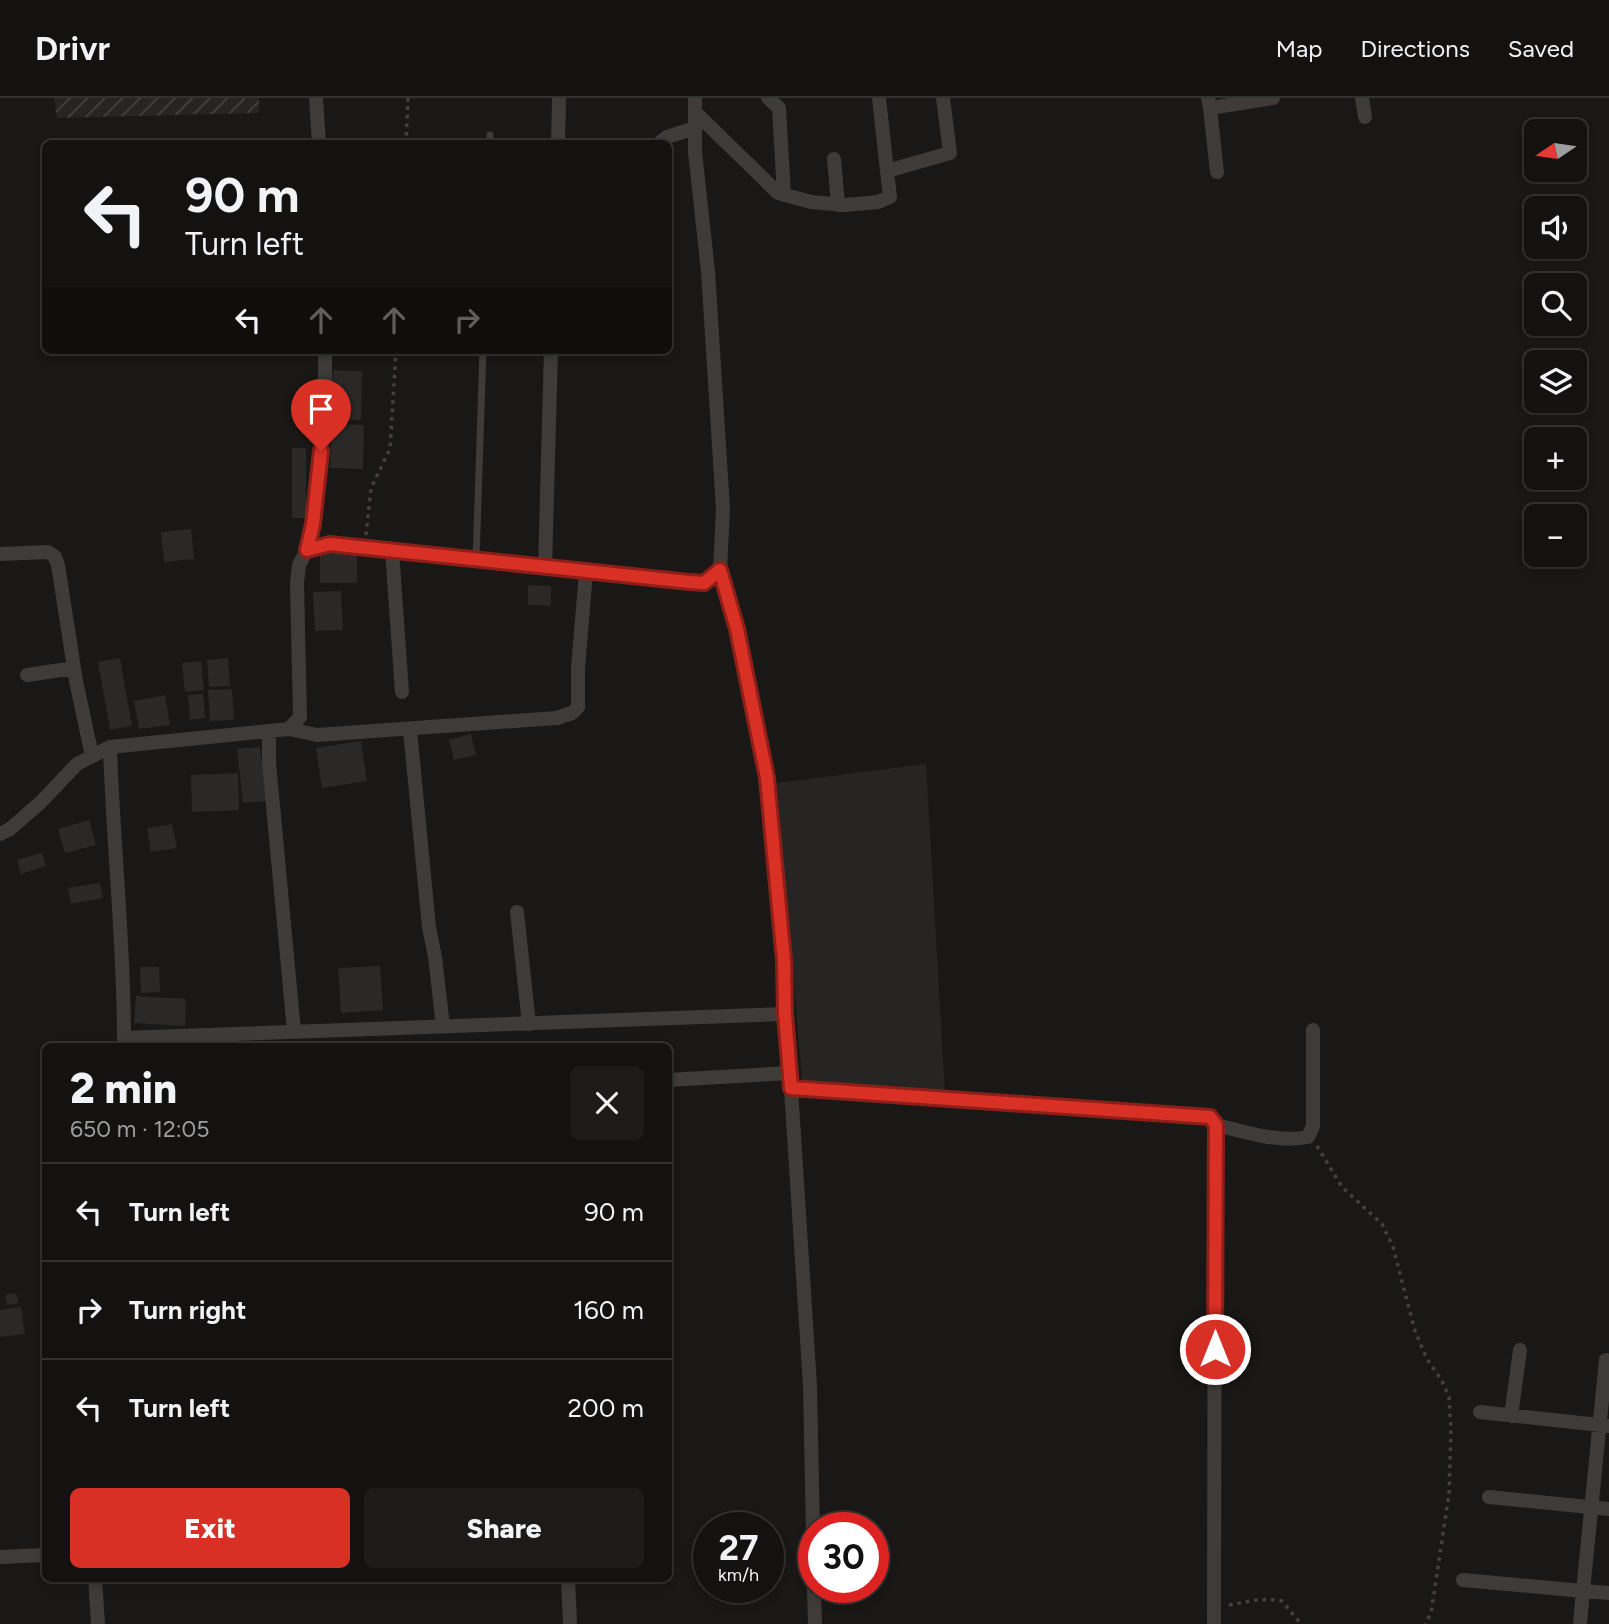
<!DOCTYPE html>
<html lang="en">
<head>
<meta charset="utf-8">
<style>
	body { margin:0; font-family:Figtree,sans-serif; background:#1c1b1a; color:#f1f3f6; height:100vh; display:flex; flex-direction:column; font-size:26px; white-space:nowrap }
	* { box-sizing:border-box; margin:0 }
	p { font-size:23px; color:#9d9e9f }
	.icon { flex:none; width:38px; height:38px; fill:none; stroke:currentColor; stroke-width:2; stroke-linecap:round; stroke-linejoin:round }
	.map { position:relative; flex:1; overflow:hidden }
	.sheet { position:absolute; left:42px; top:945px; width:630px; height:539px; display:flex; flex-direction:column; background:#131211; border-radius:10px; box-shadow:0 4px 10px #0003,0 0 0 2px #323231 }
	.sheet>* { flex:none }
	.banner { position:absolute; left:42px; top:42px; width:630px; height:214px; border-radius:10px; box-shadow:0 4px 10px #0003,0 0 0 2px #323231; background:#131211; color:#f1f3f6; overflow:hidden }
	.needle { width:46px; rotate:257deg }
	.tools { position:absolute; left:1524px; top:21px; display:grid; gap:14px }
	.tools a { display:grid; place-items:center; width:63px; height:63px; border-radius:10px; background:#131211; box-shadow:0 4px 10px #0003,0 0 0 2px #323231; font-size:35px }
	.speed { position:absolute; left:693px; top:1414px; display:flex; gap:14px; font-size:35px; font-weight:700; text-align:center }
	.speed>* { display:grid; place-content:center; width:91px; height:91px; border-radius:50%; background:#131211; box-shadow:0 4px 10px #0003,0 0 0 2px #323231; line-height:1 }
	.speed small { font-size:18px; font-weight:400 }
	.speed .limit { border:10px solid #d22; background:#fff; color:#111 }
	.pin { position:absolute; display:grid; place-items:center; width:60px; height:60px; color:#fff; margin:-72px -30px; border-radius:50% 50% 50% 0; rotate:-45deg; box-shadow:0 0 7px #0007 }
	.pin .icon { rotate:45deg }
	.me { position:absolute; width:77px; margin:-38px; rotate:0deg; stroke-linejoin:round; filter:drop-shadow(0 0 5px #0008) }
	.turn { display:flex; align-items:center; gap:24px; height:147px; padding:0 28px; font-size:32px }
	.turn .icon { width:91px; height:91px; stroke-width:2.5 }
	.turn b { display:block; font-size:49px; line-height:60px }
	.lanes { display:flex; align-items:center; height:66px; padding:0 28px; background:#0003; justify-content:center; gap:35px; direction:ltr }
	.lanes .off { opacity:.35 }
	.round { display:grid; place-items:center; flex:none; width:74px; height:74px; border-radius:10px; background:#1c1b1a }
	.head { display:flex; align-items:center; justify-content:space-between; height:119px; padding:0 28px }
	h1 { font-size:42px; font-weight:800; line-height:52px }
	.primary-button { display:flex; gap:14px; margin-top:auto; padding:14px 28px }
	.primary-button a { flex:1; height:80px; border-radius:10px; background:#d93025; color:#fff; font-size:28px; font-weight:800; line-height:80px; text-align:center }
	.primary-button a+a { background:#1c1b1a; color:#f1f3f6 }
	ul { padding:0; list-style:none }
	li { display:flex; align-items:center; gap:21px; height:98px; padding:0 28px; border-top:2px solid #323231 }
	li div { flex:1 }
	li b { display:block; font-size:26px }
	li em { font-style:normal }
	header { display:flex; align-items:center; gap:42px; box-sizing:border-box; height:98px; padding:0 35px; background:#131211; border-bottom:2px solid #323231 }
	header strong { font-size:33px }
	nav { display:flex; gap:38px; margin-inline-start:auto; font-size:24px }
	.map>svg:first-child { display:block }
	.built { fill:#262523 }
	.industrial { fill:url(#industrial-furrows) }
	.building { fill:#2a2927 }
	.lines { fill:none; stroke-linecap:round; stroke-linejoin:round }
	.path { stroke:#46403e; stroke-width:3.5; stroke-dasharray:3.5 5; stroke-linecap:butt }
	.lane { stroke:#3f3b38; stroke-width:7 }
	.street { stroke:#3f3b38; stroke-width:14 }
	.route-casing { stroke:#8d1f18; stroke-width:18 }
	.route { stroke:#d93025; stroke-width:12 }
</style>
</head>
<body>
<header>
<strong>Drivr</strong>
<nav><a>Map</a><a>Directions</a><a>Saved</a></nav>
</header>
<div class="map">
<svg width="1609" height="1526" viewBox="0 0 1609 1526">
	<defs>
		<pattern id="industrial-furrows" width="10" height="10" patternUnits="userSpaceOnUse" patternTransform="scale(1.75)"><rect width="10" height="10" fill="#262523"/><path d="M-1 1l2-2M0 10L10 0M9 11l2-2" fill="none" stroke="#434240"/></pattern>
	</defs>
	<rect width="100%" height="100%" fill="#191817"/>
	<path class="built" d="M926 666 945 996 802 982 777 685Z"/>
	<path class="industrial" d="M54 0H259V15L57 20Z"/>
	<path class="building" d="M333 272 362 273 361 322H332Z
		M331 326 364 327 363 371 330 370Z
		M292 350H306V420H292Z
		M191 431 194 461 164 464 161 434Z
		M320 453H357V485H320Z
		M528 487 551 488V508L528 507Z
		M341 493 343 532 315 533 313 494Z
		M120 560 132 628 110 632 98 564Z
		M228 560 230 588 209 589 207 562Z
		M201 563 204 592 185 594 182 565Z
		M232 591 234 622 210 623 208 592Z
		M203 596 205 620 190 622 188 597Z
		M165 597 170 627 139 631 134 603Z
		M471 636 476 657 454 662 449 642Z
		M361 643 367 683 322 690 316 650Z
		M260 649 266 703 243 705 237 651Z
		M238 675 239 712 192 714 191 677Z
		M89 722 96 747 65 755 58 731Z
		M172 726 177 750 151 754 147 730Z
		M42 755 46 768 21 776 17 762Z
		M100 785 103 800 71 806 68 790Z
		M380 868 383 912 341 915 338 870Z
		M140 869H159L160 894 141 895Z
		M136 898 186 901 185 928 134 925Z
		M16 1195 19 1205 7 1207 5 1197Z
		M21 1209 25 1236 0 1239V1212Z"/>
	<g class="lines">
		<path class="path" d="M406 46 408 0
			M366 437 371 390 390 351 396 252
			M1317 1048 1342 1089 1382 1126 1393 1149 1415 1233 1427 1261 1442 1283 1449 1299 1451 1332 1449 1396 1431 1515 1425 1526
			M1229 1507C1248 1504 1262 1499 1282 1503L1301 1526"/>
		<path class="lane" d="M490 46V37
			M476 462 483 252"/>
		<path class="street" d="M316 0 319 46
			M768 0 779 10 784 97
			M879 0 887 73
			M1208 0 1210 10 1273 0
			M1362 0 1365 19
			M1210 10 1217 74
			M696 15 778 95 811 104 845 107 878 104 890 99 887 73 950 55 943 0
			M558 46 559 0
			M658 46 667 39 695 30
			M834 61 838 107
			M307 452 313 426 325 316V252
			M392 453 402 594
			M0 456 48 454 55 459 58 467 76 583 92 658
			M545 470 551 252
			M27 577 74 570
			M289 631 317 637 557 620 572 615 578 609V570L586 474
			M410 632 429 829 435 859 443 928
			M269 633V665L294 933
			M110 649C113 746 124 843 124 940L785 916C784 766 761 616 720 472
			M0 736 10 731 41 704 77 666 110 649 289 631 300 619 297 485 299 467 307 452 330 446 689 484 704 485 720 472 723 411 708 173 695 54V0
			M517 814 529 926
			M790 975 810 1288 814 1484
			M668 982 790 975 785 916
			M791 990 1210 1019 1215 1024 1214 1526
			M1216 1027C1246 1034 1277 1045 1308 1039L1313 1028V932
			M1606 1262 1583 1493 1609 1495
			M1480 1314 1609 1328
			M1511 1318 1520 1252
			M1489 1399 1609 1411
			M0 1459 46 1457
			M95 1480 98 1526
			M568 1480 570 1526
			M1463 1482 1583 1493 1580 1526
			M814 1489 815 1526"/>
	</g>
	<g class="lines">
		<g class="route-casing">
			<path id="route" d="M321 353 313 426 307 452 330 446 689 484 704 485 720 472 737 531 767 680 784 863 785 916 791 990 1210 1019 1216 1027 1215 1251"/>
		</g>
		<use href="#route" class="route"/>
	</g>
</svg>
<div class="tools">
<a><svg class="needle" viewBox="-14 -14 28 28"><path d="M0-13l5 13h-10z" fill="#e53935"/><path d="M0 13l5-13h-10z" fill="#9d9e9f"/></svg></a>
<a><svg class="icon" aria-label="sound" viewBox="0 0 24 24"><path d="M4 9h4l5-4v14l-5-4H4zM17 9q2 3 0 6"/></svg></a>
<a><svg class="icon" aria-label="search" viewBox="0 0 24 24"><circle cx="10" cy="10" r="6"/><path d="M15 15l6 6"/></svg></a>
<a><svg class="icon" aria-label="layers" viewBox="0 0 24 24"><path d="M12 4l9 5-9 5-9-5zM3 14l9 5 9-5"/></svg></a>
<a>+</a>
<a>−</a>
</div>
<div class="speed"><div>27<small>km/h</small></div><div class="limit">30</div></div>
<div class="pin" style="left:321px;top:353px;background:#d93025"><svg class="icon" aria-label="arrive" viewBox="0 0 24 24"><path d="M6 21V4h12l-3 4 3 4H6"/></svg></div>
<svg class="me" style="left:1215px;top:1251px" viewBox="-20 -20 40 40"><circle r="17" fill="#d93025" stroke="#fff" stroke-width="3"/><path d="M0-11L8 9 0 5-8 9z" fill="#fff"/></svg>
<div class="banner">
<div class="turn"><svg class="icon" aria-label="left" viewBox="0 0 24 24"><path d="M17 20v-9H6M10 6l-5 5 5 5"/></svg><div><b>90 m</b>Turn left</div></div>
<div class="lanes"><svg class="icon" aria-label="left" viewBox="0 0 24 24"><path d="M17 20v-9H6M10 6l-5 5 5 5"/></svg><svg class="icon off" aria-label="ahead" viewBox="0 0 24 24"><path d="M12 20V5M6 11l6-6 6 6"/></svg><svg class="icon off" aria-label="ahead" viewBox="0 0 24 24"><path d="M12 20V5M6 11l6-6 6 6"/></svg><svg class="icon off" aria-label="right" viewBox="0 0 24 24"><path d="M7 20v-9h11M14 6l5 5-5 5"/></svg></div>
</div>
<section class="sheet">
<div class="head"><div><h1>2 min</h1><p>650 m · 12:05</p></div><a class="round"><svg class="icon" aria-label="close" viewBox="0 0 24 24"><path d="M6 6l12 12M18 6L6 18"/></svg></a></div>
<ul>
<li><svg class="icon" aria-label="left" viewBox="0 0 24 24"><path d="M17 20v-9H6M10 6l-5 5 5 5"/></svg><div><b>Turn left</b></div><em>90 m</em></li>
<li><svg class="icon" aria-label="right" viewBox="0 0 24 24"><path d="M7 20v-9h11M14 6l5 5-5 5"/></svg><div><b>Turn right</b></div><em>160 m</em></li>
<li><svg class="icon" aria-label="left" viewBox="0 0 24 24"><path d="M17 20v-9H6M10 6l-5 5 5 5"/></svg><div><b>Turn left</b></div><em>200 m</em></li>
</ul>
<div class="primary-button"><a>Exit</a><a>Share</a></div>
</section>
</div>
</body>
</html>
